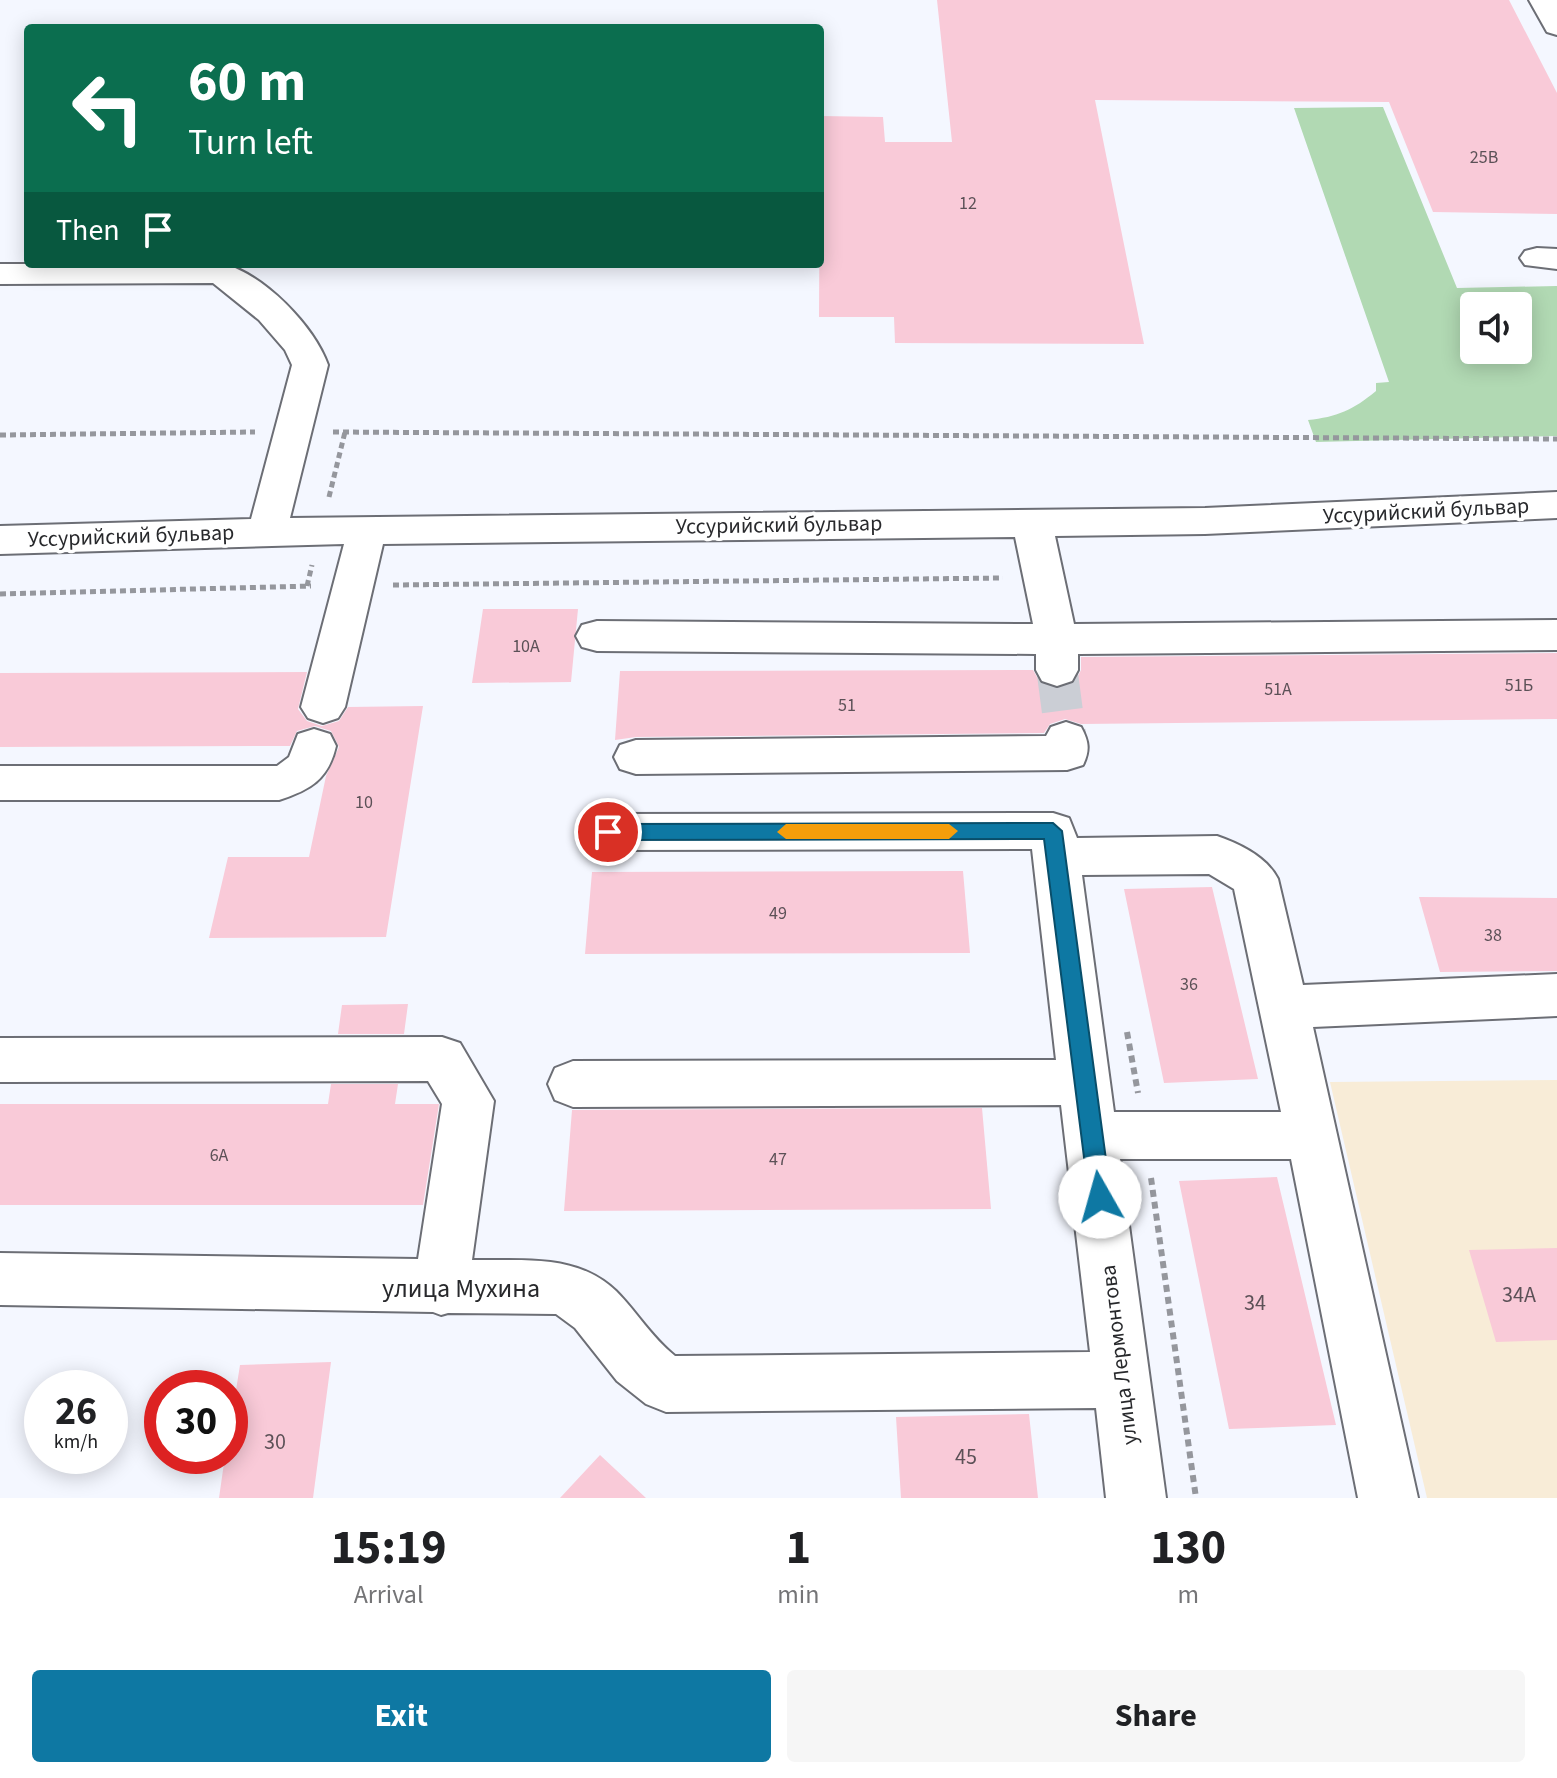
<!DOCTYPE html>
<html lang="en">
<head>
<meta charset="utf-8">
<style>
	body { margin:0; font-family:"Source Sans 3",sans-serif; background:#f6f6f6; color:#202124; height:100vh; display:flex; flex-direction:column; font-size:30px; white-space:nowrap }
	* { box-sizing:border-box; margin:0 }
	p { font-size:26px; color:#757577 }
	.icon { flex:none; width:44px; height:44px; fill:none; stroke:currentColor; stroke-width:2; stroke-linecap:round; stroke-linejoin:round }
	.map { position:relative; height:1498px; overflow:hidden }
	.sheet { display:flex; flex-direction:column; background:#fff; flex:1 }
	.sheet>* { flex:none }
	.banner { position:absolute; left:24px; top:24px; width:800px; height:244px; border-radius:8px; box-shadow:0 4px 20px #0003; background:#0b6e4f; color:#fff; overflow:hidden }
	.buttons { position:absolute; left:1460px; top:292px; display:grid; gap:16px }
	.buttons a { display:grid; place-items:center; width:72px; height:72px; border-radius:8px; background:#fff; box-shadow:0 4px 20px #0003; font-size:40px }
	.speed { position:absolute; left:24px; top:1370px; display:flex; gap:16px; font-size:40px; font-weight:700; text-align:center }
	.speed>* { display:grid; place-content:center; width:104px; height:104px; border-radius:50%; background:#fff; box-shadow:0 4px 20px #0003; line-height:1 }
	.speed small { font-size:20px; font-weight:400 }
	.speed .limit { border:12px solid #d22; background:#fff; color:#111 }
	.pin { position:absolute; display:grid; place-items:center; width:68px; height:68px; color:#fff; margin:-34px; border:4px solid #fff; border-radius:50%; box-shadow:0 2px 8px #0007 }
	.me { position:absolute; width:88px; margin:-44px; rotate:353deg; stroke-linejoin:round; filter:drop-shadow(0 0 6px #0008) }
	.turn { display:flex; align-items:center; gap:28px; height:168px; padding:0 32px; font-size:36px }
	.turn .icon { width:104px; height:104px; stroke-width:2.5 }
	.turn b { display:block; font-size:56px; line-height:68px }
	.then { display:flex; align-items:center; height:76px; padding:0 32px; background:#0003; gap:16px; font-size:30px }
	.eta { display:flex; justify-content:space-evenly; align-items:center; height:136px; text-align:center }
	.eta b { font-size:48px; font-weight:700; line-height:56px }
	.button { display:flex; gap:16px; margin-top:auto; padding:16px 32px }
	.button a { flex:1; height:92px; border-radius:8px; background:#0e78a3; color:#fff; font-size:32px; font-weight:700; line-height:92px; text-align:center }
	.button a+a { background:#f6f6f6; color:#202124 }
	.map>svg:first-child { display:block }
	.education { fill:#f8ecd7 }
	.green { fill:#b1d9b3; fill-rule:evenodd }
	.building { fill:#f9cad8 }
	.lines { fill:none; stroke-linecap:round; stroke-linejoin:round }
	.minor-tunnel { stroke:#cbced5; stroke-width:41; stroke-dasharray:41 21; stroke-linecap:butt }
	.minor-casing { stroke:#6c6e75; stroke-width:4 }
	.path-far1 { stroke:#95979d; stroke-width:5; stroke-dasharray:6 4; stroke-linecap:butt }
	.path { stroke:#95979d; stroke-width:6; stroke-dasharray:7 5; stroke-linecap:butt }
	.minor { fill:#fff; fill-rule:evenodd }
	.route { fill:#0e78a3; stroke:#094e6a; stroke-width:2 }
	.slow { fill:#f59e0b }
	.labels { text-anchor:middle; dominant-baseline:central; stroke-width:7; stroke-linejoin:round; paint-order:stroke }
	.number-label { font-size:18px; fill:#5c5157 }
	.street-label { font-size:22px; fill:#28292c; stroke:#fff }
	.near-number-label { font-size:22px; fill:#5c5157 }
	.near-street-label { font-size:26px; fill:#28292c; stroke:#fff }
</style>
</head>
<body>
<div class="map">
<svg width="1557" height="1498" viewBox="0 0 1557 1498">
	<rect width="100%" height="100%" fill="#f4f7ff"/>
	<path class="education" d="M1557 1080V1498H1427L1330 1082Z"/>
	<path class="green" d="M1383 107 1457 288 1557 286V436L1316 442 1308 420C1337 417 1353 410 1376 391V383L1389 382 1294 108ZM1518 306V350H1474V306Z"/>
	<path class="building" d="M937 0H1509L1557 93V214L1433 212 1389 102 1095 100 1144 344 895 343 894 317H819L820 116 883 117 885 142H952Z
		M483 609H578L571 682 472 683Z
		M1557 653V719L1081 724 1065 719 1050 724 1044 733 636 737 615 740 620 671 1033 670 1041 684 1058 689 1075 682 1081 670V657Z
		M307 672 298 709 307 721 322 726 339 721 348 707 423 706 386 937 209 938 228 857H309L326 776 339 747 331 731 315 726 297 731 290 746 0 747V673Z
		M963 871 970 953 585 954 592 872Z
		M1212 887 1258 1079 1164 1083 1124 889Z
		M1419 897 1557 898V971L1440 972Z
		M408 1004 404 1034H338L342 1005Z
		M331 1084H398L395 1104H439L423 1205H0V1104H328Z
		M982 1108 991 1209 564 1211 572 1110Z
		M1277 1177 1336 1425 1229 1429 1179 1181Z
		M1557 1248V1340L1496 1342 1469 1250Z
		M331 1362 313 1498H219L225 1456H230V1428L240 1365Z
		M1029 1414 1038 1498H901L896 1417Z
		M600 1455 646 1498H560Z"/>
	<g class="lines">
		<path class="minor-tunnel" d="M1057 670 1066 739"/>
		<g class="minor-casing">
			<path id="minor" d="M1529 0H1557V35L1547 32Z
				M1537 248 1557 249V269L1525 265 1520 258 1525 251Z
				M0 264H223C264 274 314 326 328 365L290 518 1205 508 1557 492V518L1205 534 1055 536 1074 624 1557 620V650L1078 654V670L1072 681 1057 686 1042 681 1036 670V654L597 651 582 647 576 636 582 625 597 621 1033 624 1015 537 383 544 345 707 338 718 323 723 308 718 301 707 344 544 0 554V526L251 519 292 365 285 350 259 320 213 283 0 284Z
				M1066 722 1081 727C1089 742 1090 750 1083 765L1067 770 636 774 620 769 614 757 620 745 636 740 1046 736 1051 727Z
				M314 729 330 734 336 746C328 780 310 790 279 800H0V766H277L289 757 298 734Z
				M1053 813 1069 818 1077 838 1217 836C1240 844 1267 857 1278 879L1303 985 1557 974V1016L1313 1027 1418 1498H1358L1291 1159H1120L1166 1498H1106L1096 1408 666 1412 646 1404 617 1381 575 1328 556 1314 448 1313 441 1315 433 1312 0 1305V1253L418 1259 442 1104 428 1081 0 1082V1038L442 1037 460 1043 494 1101 472 1260C523 1261 576 1253 616 1291 637 1312 651 1337 675 1356L1090 1352 1061 1105 573 1107 555 1100 548 1084 555 1068 573 1061 1056 1060 1032 849 608 850 592 845 585 832 592 819 608 814ZM1209 874 1234 889 1281 1112H1114L1082 875Z"/>
		</g>
		<path class="path-far1" d="M333 432 1557 439
			M0 435 255 432
			M329 497 345 432
			M393 585 1003 578
			M307 586 312 565
			M0 594 311 586"/>
		<path class="path" d="M1127 1032 1138 1093
			M1151 1178 1196 1498"/>
		<use href="#minor" class="minor"/>
	</g>
	<path class="route" d="M1053 823 1062 831 1111 1197 1108 1204 1100 1207 1092 1204 1089 1197 1044 839 608 840 599 832 608 824Z"/>
	<path class="slow" d="M786 824H949L958 831 949 839H786L777 832Z"/>
	<g class="labels">
		<g class="number-label">
			<text x="1484" y="157">25В</text>
			<text x="968" y="203">12</text>
			<text x="526" y="646">10А</text>
			<text x="1519" y="685">51Б</text>
			<text x="1278" y="689">51А</text>
			<text x="847" y="705">51</text>
			<text x="364" y="802">10</text>
			<text x="778" y="913">49</text>
			<text x="1493" y="935">38</text>
			<text x="1189" y="984">36</text>
			<text x="219" y="1155">6А</text>
			<text x="778" y="1159">47</text>
		</g>
		<g class="street-label">
			<text transform="translate(1426 511) rotate(-3)">Уссурийский бульвар</text>
			<text transform="translate(779 525) rotate(-1)">Уссурийский бульвар</text>
			<text transform="translate(131 536) rotate(-2)">Уссурийский бульвар</text>
			<text transform="translate(1119 1355) rotate(-97)">улица Лермонтова</text>
		</g>
		<g class="near-number-label">
			<text x="1519" y="1295">34А</text>
			<text x="1255" y="1303">34</text>
			<text x="275" y="1442">30</text>
			<text x="966" y="1457">45</text>
		</g>
		<g class="near-street-label">
			<text x="461" y="1288">улица Мухина</text>
		</g>
	</g>
</svg>
<div class="buttons">
<a><svg class="icon" aria-label="sound" viewBox="0 0 24 24"><path d="M4 9h4l5-4v14l-5-4H4zM17 9q2 3 0 6"/></svg></a>
</div>
<div class="speed"><div>26<small>km/h</small></div><div class="limit">30</div></div>
<div class="pin" style="left:608px;top:832px;background:#d93025"><svg class="icon" aria-label="arrive" viewBox="0 0 24 24"><path d="M6 21V4h12l-3 4 3 4H6"/></svg></div>
<svg class="me" style="left:1100px;top:1197px" viewBox="-20 -20 40 40"><circle r="19" fill="#fff"/><path d="M0-13L10 11 0 6-10 11z" fill="#0e78a3"/></svg>
<div class="banner">
<div class="turn"><svg class="icon" aria-label="left" viewBox="0 0 24 24"><path d="M17 20v-9H6M10 6l-5 5 5 5"/></svg><div><b>60 m</b>Turn left</div></div>
<div class="then">Then<svg class="icon" aria-label="arrive" viewBox="0 0 24 24"><path d="M6 21V4h12l-3 4 3 4H6"/></svg></div>
</div>
</div>
<section class="sheet">
<div class="eta">
<div><b>15:19</b><p>Arrival</p></div>
<div><b>1</b><p>min</p></div>
<div><b>130</b><p>m</p></div>
</div>
<div class="button"><a>Exit</a><a>Share</a></div>
</section>
</body>
</html>
